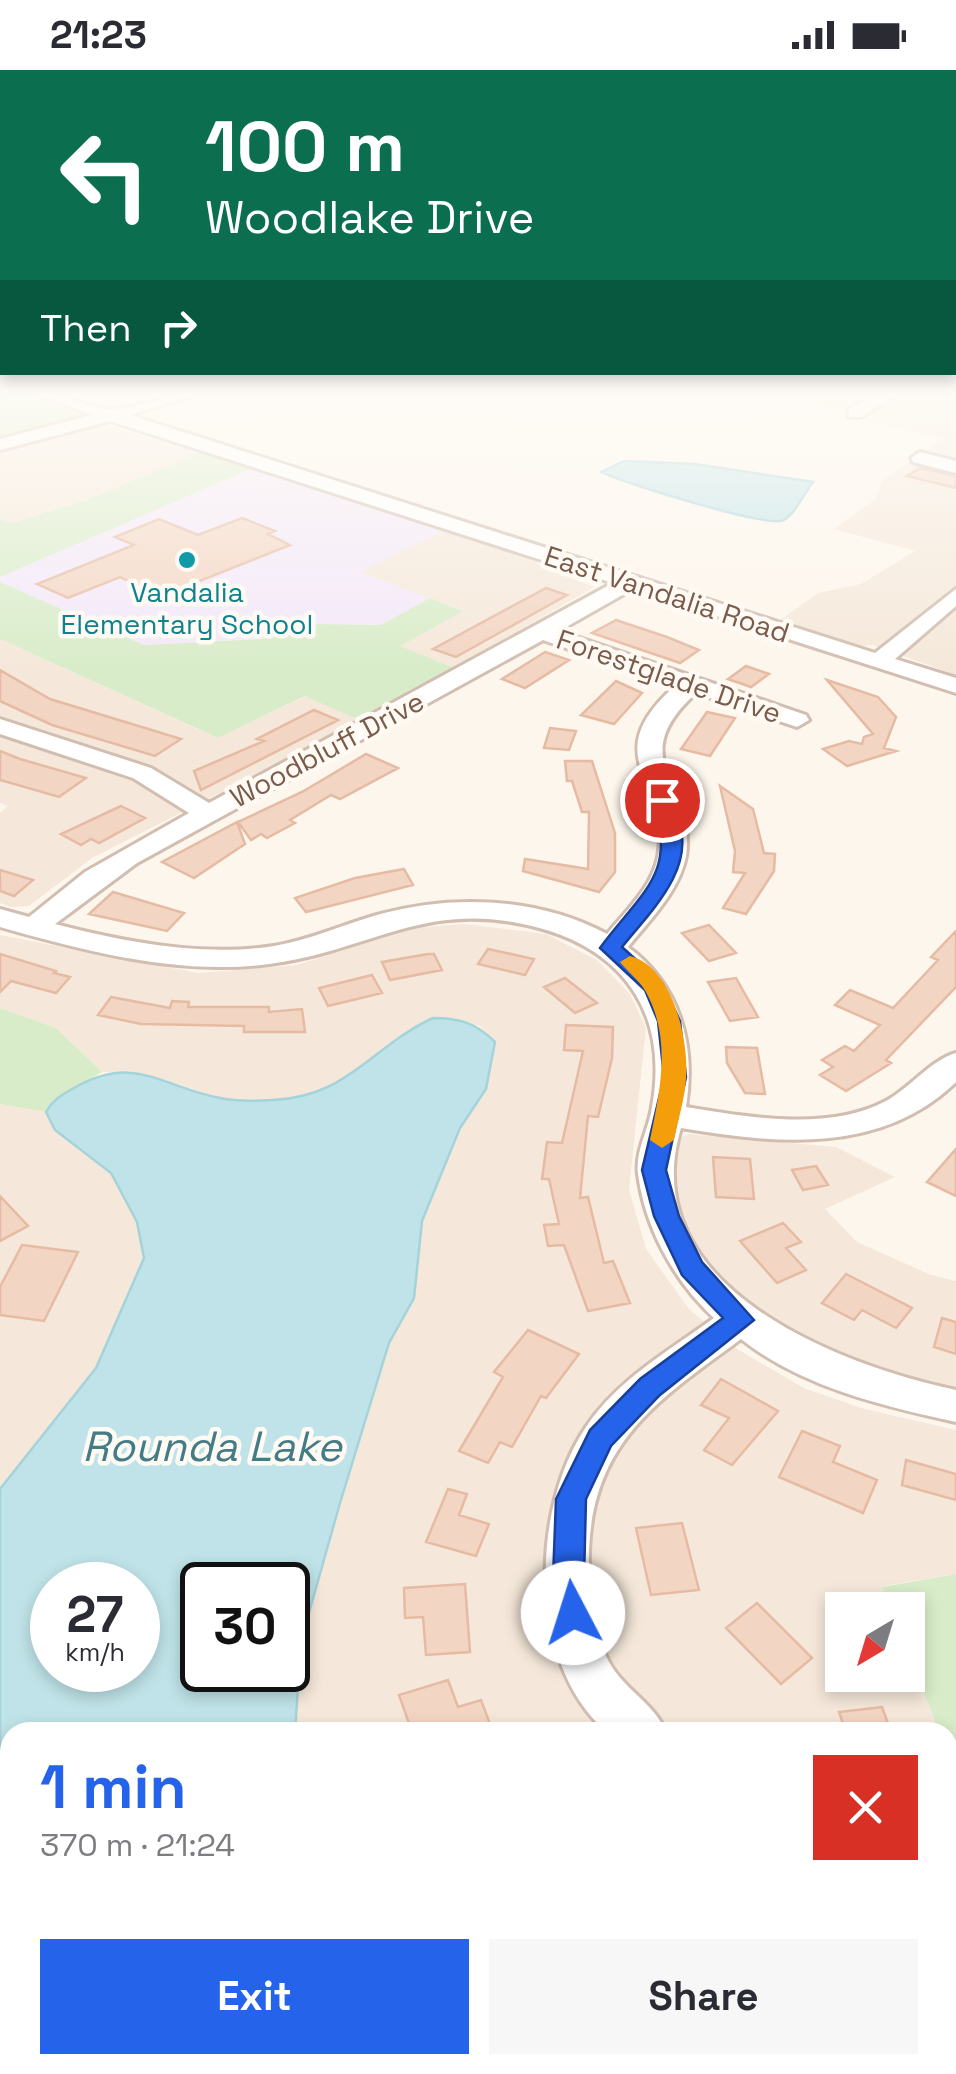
<!DOCTYPE html>
<html lang="en">
<head>
<meta charset="utf-8">
<style>
	body { margin:0; font-family:"Space Grotesk",sans-serif; background:#f7f7f7; color:#2b2b33; height:100vh; display:flex; flex-direction:column; font-size:38px; white-space:nowrap }
	* { box-sizing:border-box; margin:0 }
	p { font-size:32px; color:#7c7c81 }
	.icon { flex:none; width:55px; height:55px; fill:none; stroke:currentColor; stroke-width:2; stroke-linecap:round; stroke-linejoin:round }
	.map { position:relative; flex:1; overflow:hidden }
	.sheet { position:absolute; left:0px; top:1652px; width:958px; height:352px; display:flex; flex-direction:column; background:#fff; border-radius:30px 30px 0 0; box-shadow:0 5px 15px #0003 }
	.sheet>* { flex:none }
	.hud { position:absolute; left:0px; top:0px; width:958px; height:305px; box-shadow:0 5px 15px #0003; background:#0b6e4f; color:#fff; overflow:hidden }
	.needle { width:65px; rotate:218deg }
	.fabs { position:absolute; left:825px; top:1522px; display:grid; gap:20px }
	.fabs a { display:grid; place-items:center; width:100px; height:100px; border-radius:0px; background:#fff; box-shadow:0 5px 15px #0003; font-size:50px }
	.speed { position:absolute; left:30px; top:1492px; display:flex; gap:20px; font-size:50px; font-weight:700; text-align:center }
	.speed>* { display:grid; place-content:center; width:130px; height:130px; border-radius:50%; background:#fff; box-shadow:0 5px 15px #0003; line-height:1 }
	.speed small { font-size:25px; font-weight:400 }
	.speed .limit { border:5px solid #111; border-radius:15px; background:#fff; color:#111 }
	.pin { position:absolute; display:grid; place-items:center; width:85px; height:85px; color:#fff; margin:-42px; border:5px solid #fff; border-radius:50%; box-shadow:0 2px 10px #0007 }
	.me { position:absolute; width:110px; margin:-55px; rotate:355deg; stroke-linejoin:round; filter:drop-shadow(0 0 8px #0008) }
	.turn { display:flex; align-items:center; gap:35px; height:210px; padding:0 40px; font-size:45px }
	.turn .icon { width:130px; height:130px; stroke-width:2.5 }
	.turn b { display:block; font-size:70px; line-height:85px }
	.then { display:flex; align-items:center; height:95px; padding:0 40px; background:#0003; gap:20px; font-size:38px }
	.round { display:grid; place-items:center; flex:none; width:105px; height:105px; border-radius:0px; background:#f7f7f7 }
	.overview { display:flex; align-items:center; justify-content:space-between; height:170px; padding:0 40px }
	h1 { font-size:60px; font-weight:800; line-height:75px; color:#2563eb }
	.cta { display:flex; gap:20px; margin-top:auto; padding:20px 40px }
	.cta a { flex:1; height:115px; border-radius:0px; background:#2563eb; color:#fff; font-size:40px; font-weight:800; line-height:115px; text-align:center }
	.cta a+a { background:#f7f7f7; color:#2b2b33 }
	.status { display:flex; justify-content:space-between; align-items:center; height:70px; padding:0 50px; background:#fff; direction:ltr }
	.status svg { height:28px; fill:currentColor }
	.map>svg:first-child { display:block }
	.residential { fill:#f5e8da }
	.education { fill:#f3e8fa }
	.green { fill:#d8ecc9 }
	.water { fill:#bfe3e8; stroke:#a5d3da; stroke-width:2.5; fill-rule:evenodd }
	.building { fill:#f3d5c3; stroke:#e6bba3; stroke-width:2.5 }
	.lines { fill:none; stroke-linecap:round; stroke-linejoin:round }
	.minor-casing { stroke:#d1beb0; stroke-width:6 }
	.minor { fill:#fff; fill-rule:evenodd }
	.route { fill:#2563eb; stroke:#184099; stroke-width:2.5 }
	.slow { fill:#f59e0b }
	.culture-dot { fill:#0f9aa8; stroke:#fffaf3; stroke-width:4 }
	.labels { text-anchor:middle; dominant-baseline:central; stroke-width:9; stroke-linejoin:round; paint-order:stroke }
	.far-culture-label { font-size:28px; fill:#0d838f; stroke:#fffaf3 }
	.far-street-label { font-size:28px; fill:#7a5c4d; stroke:#fffaf3 }
	.near-water-label { font-size:42px; font-style:italic; fill:#437c86; stroke:#fffaf3 }
</style>
</head>
<body>
<div class="status"><b>21:23</b><svg viewBox="0 0 49 12"><path d="M0 12V9h3v3zM5 12V6h3v6zM10 12V3h3v9zM15 12V0h3v12zM26 1h20v11H26zM47 4h2v5h-2z"/></svg></div>
<div class="map">
<svg width="956" height="2004" viewBox="0 0 956 2004">
	<rect width="100%" height="100%" fill="#fdf6ec"/>
	<path class="residential" d="M794 321H956V605L873 575 853 577 776 553 818 523 861 514 915 481 834 459 876 429 881 412 942 369 780 328Z
		M103 354 199 383 86 430 12 453 0 449V380Z
		M444 460 533 488 542 497 594 517 454 598 399 576 462 540 359 502Z
		M0 569 217 668 306 626 361 651 92 788 29 836 11 837 0 833V743L8 736 0 733Z
		M464 854 546 864 597 890 630 924 646 958 629 1119 646 1179 689 1239 737 1279 804 1318 861 1338 956 1360V1504L883 1516 892 1540H842V1605H908V1581L939 1662H295L301 1571 340 1433 389 1273 414 1228 422 1151 460 1058 486 1019 495 972 480 956 455 948 409 959 359 1001 323 1022 275 1030 220 1028 142 1003 102 1002 56 958 0 938V865L198 903 297 895 412 858Z
		M0 1034 46 1042 55 1060 111 1102 137 1152 145 1188 96 1298 0 1419Z
		M689 1064 836 1077 895 1107 825 1139 857 1172 931 1205 956 1211V1320L886 1308 822 1284 760 1245 710 1197 683 1152 675 1111V1070Z
		M948 1684 956 1706V1884L948 1893Z
		M478 1995H876L871 2004H486Z"/>
	<path class="education" d="M251 399 444 460 360 502 430 528 381 555 319 554 261 569 144 575 0 512V507Z"/>
	<path class="green" d="M0 321H18L89 348 0 372Z
		M199 383 251 399 0 507V449L12 453 86 430Z
		M0 512 144 575 261 569 319 554 381 555 430 528 463 541 400 576 454 598 361 651 305 626 218 668 0 569Z
		M0 938 56 958 102 1002 53 1030 46 1042 0 1034Z
		M956 1504V1706L948 1684V1662H939L908 1581V1540H892L882 1517Z"/>
	<path class="water" d="M624 391 695 394 813 412C805 422 795 444 784 450 770 459 621 412 601 402Z
		M433 948C460 948 476 953 495 972L486 1019 460 1058 422 1151 414 1228 389 1273 340 1433 301 1571 295 1662H10V1995H478L486 2004H0V1419L96 1298 144 1188 137 1152 111 1103 55 1060 46 1042C53 1029 62 1025 74 1018 135 983 161 1017 220 1028 236 1031 257 1031 273 1030 348 1027 372 976 433 948ZM52 1515H138V1600H52ZM288 1515V1600H202V1515Z
		M956 1885V2004H871L876 1995H948V1893Z"/>
	<path class="building" d="M920 398 956 406V418L907 406Z
		M242 448 275 461 268 464 290 475 172 522 157 516 148 520 120 507 68 528 37 514 134 475 115 467 159 449 198 465Z
		M546 518 567 525 456 587 433 579Z
		M616 550 667 567 699 580 680 593 592 563Z
		M545 582 569 590 525 618 502 609Z
		M746 596 769 604 751 617 728 609Z
		M0 600 50 629 181 669 155 686 52 655 0 631Z
		M827 610 878 627 896 647 884 678 896 681 847 696 823 679 849 671 862 674 864 667 873 664Z
		M616 611 642 623 614 654 581 645Z
		M314 640 338 650 201 720 194 701 264 671 257 669Z
		M707 642 735 648 710 686 681 679Z
		M550 658 576 661 569 680 544 678Z
		M0 681 20 689 86 708 59 727 0 710Z
		M366 684 398 698 340 729 331 725 290 750 295 753 267 768 261 764 251 770 238 752 302 722Z
		M565 691H592L615 763V802L599 822 523 801 525 789 588 799 589 742H582L572 711H567Z
		M720 716 753 739 764 783 775 784 774 801 746 844 723 838 745 803 733 802 735 781Z
		M121 736 145 748 99 773 91 769 81 775 61 764Z
		M237 752 245 774 194 808 162 792Z
		M404 799 413 815 306 842 295 828 355 808Z
		M0 800 33 810 14 826 0 821Z
		M113 822 184 843 167 861 89 844Z
		M709 855 736 883 709 891 682 863Z
		M956 861V917L886 990 891 993 846 1021 820 1005 833 997 822 990 845 976 854 981 880 955 835 935 850 920 893 938 938 890 931 887Z
		M488 879 534 889 525 905 478 894Z
		M0 884 56 901 54 903 70 907 56 923 11 911 0 922Z
		M428 884H434L442 900 390 910 382 892Z
		M372 905 382 923 328 936 319 918Z
		M565 908 597 933 575 943 544 917Z
		M736 908 758 947 730 951 708 912Z
		M111 927 170 938 172 931 189 932 188 937H269V942L302 939 305 962H244V956L141 954 98 945Z
		M566 955 613 957 612 988 598 1047 588 1046 580 1128 588 1127 604 1193 613 1191 630 1233 588 1241 564 1175 548 1176 544 1155 559 1154 549 1109H542L547 1072 562 1073 583 981 564 980Z
		M726 977 757 978 765 1024 745 1023 727 993Z
		M956 1079V1126L927 1112Z
		M713 1087 750 1089 754 1129 716 1127Z
		M816 1096 828 1115 803 1120 792 1100Z
		M0 1126 28 1156 0 1171Z
		M783 1153 801 1172 786 1178 806 1200 777 1213 740 1171Z
		M22 1175 78 1182 44 1251 0 1245V1217Z
		M846 1204 912 1238 896 1258 862 1240 854 1250 822 1233Z
		M942 1248 956 1252V1284L934 1277Z
		M528 1260 579 1284 546 1328 541 1326 512 1377 500 1372 488 1393 459 1381 503 1307 494 1302Z
		M721 1309 778 1341 732 1395 704 1380 729 1348 701 1335Z
		M802 1361 840 1376 833 1392 877 1410 863 1443 779 1407Z
		M906 1390 956 1404V1430L902 1415Z
		M448 1419 467 1424 459 1445 489 1454 476 1486 426 1472Z
		M682 1453 699 1520 651 1525 636 1458Z
		M465 1514 470 1582 426 1585 423 1547 405 1548 404 1518Z
		M757 1533 812 1588 781 1614 726 1558Z
		M448 1610 458 1637 481 1630 493 1662H412L399 1625Z
		M882 1637 891 1662H846L839 1642Z"/>
	<g class="lines">
		<g class="minor-casing">
			<path id="minor" d="M27 321C59 320 87 340 113 339 146 337 175 321 208 321L130 345 875 583 956 519V536L895 589 956 608V623L633 519 559 561 806 645 809 650 797 657 696 623C621 691 697 714 686 786 680 820 649 851 628 877 680 916 696 974 686 1037 748 1047 828 1062 886 1031 910 1018 931 990 956 983V1012C881 1085 776 1074 681 1058 633 1216 838 1295 956 1320V1352C883 1336 802 1317 741 1269 660 1329 593 1370 589 1481 588 1516 593 1553 606 1586 620 1618 654 1632 666 1662H607C527 1594 531 1438 586 1357 617 1310 670 1280 714 1248 674 1211 645 1158 638 1104 635 1081 649 1059 652 1037 668 949 629 884 543 859 427 826 373 881 269 894 180 906 84 881 0 857V839L29 847 85 802 189 743 133 708 0 664V649L151 698 209 733 613 513 110 351 0 380V369L92 345ZM543 570 675 616C593 689 673 712 658 787 652 817 626 841 607 864 538 827 451 824 377 845 342 855 310 870 274 876 204 887 124 872 55 854L137 793Z
				M720 321H740L731 326Z
				M881 321H902L861 347H849V339Z
				M920 382 956 391V403L913 392 911 388Z"/>
		</g>
		<use href="#minor" class="minor"/>
	</g>
	<linearGradient id="sky" x2="0" y2="1"><stop stop-color="#97c7e8"/><stop offset="0.53" stop-color="#fefbf6"/><stop offset="1" stop-color="#fefbf6" stop-opacity="0"/></linearGradient>
	<rect width="956" height="601" fill="url(#sky)"/>
	<path class="route" d="M662 724C673 729 674 738 678 750 697 798 650 842 622 877L662 913 680 951 686 1007 666 1100 679 1146 702 1192 754 1250 660 1325 611 1376 586 1429 584 1509 589 1543 584 1553 573 1557 562 1553 553 1509 556 1429 590 1360 640 1309 723 1248 682 1205 654 1146 642 1100 664 1007 658 951 645 920 600 878C641 822 679 804 652 730Z"/>
	<path class="slow" d="M630 886C673 897 689 970 686 1008 685 1028 678 1050 674 1070L662 1078 650 1070C660 1021 672 969 646 922 640 911 628 902 620 892Z"/>
	<circle class="culture-dot" cx="187" cy="490" r="10"/>
	<g class="labels">
		<g class="far-culture-label">
			<text x="187" y="522">Vandalia<tspan x="187" dy="32">Elementary School</tspan></text>
		</g>
		<g class="far-street-label">
			<text transform="translate(667 524) rotate(18)">East Vandalia Road</text>
			<text transform="translate(669 606) rotate(19)">Forestglade Drive</text>
			<text transform="translate(327 679) rotate(-28)">Woodbluff Drive</text>
		</g>
		<g class="near-water-label">
			<text x="212" y="1376">Rounda Lake</text>
		</g>
	</g>
</svg>
<div class="fabs">
<a><svg class="needle" viewBox="-14 -14 28 28"><path d="M0-13l5 13h-10z" fill="#e53935"/><path d="M0 13l5-13h-10z" fill="#7c7c81"/></svg></a>
</div>
<div class="speed"><div>27<small>km/h</small></div><div class="limit">30</div></div>
<div class="pin" style="left:662px;top:730px;background:#d93025"><svg class="icon" aria-label="arrive" viewBox="0 0 24 24"><path d="M6 21V4h12l-3 4 3 4H6"/></svg></div>
<svg class="me" style="left:573px;top:1543px" viewBox="-20 -20 40 40"><circle r="19" fill="#fff"/><path d="M0-13L10 11 0 6-10 11z" fill="#2563eb"/></svg>
<div class="hud">
<div class="turn"><svg class="icon" aria-label="left" viewBox="0 0 24 24"><path d="M17 20v-9H6M10 6l-5 5 5 5"/></svg><div><b>100 m</b>Woodlake Drive</div></div>
<div class="then">Then<svg class="icon" aria-label="right" viewBox="0 0 24 24"><path d="M7 20v-9h11M14 6l5 5-5 5"/></svg></div>
</div>
<section class="sheet">
<div class="overview"><div><h1>1 min</h1><p>370 m · 21:24</p></div><a class="round" style="background:#d93025;color:#fff"><svg class="icon" aria-label="close" viewBox="0 0 24 24"><path d="M6 6l12 12M18 6L6 18"/></svg></a></div>
<div class="cta"><a>Exit</a><a>Share</a></div>
</section>
</div>
</body>
</html>
